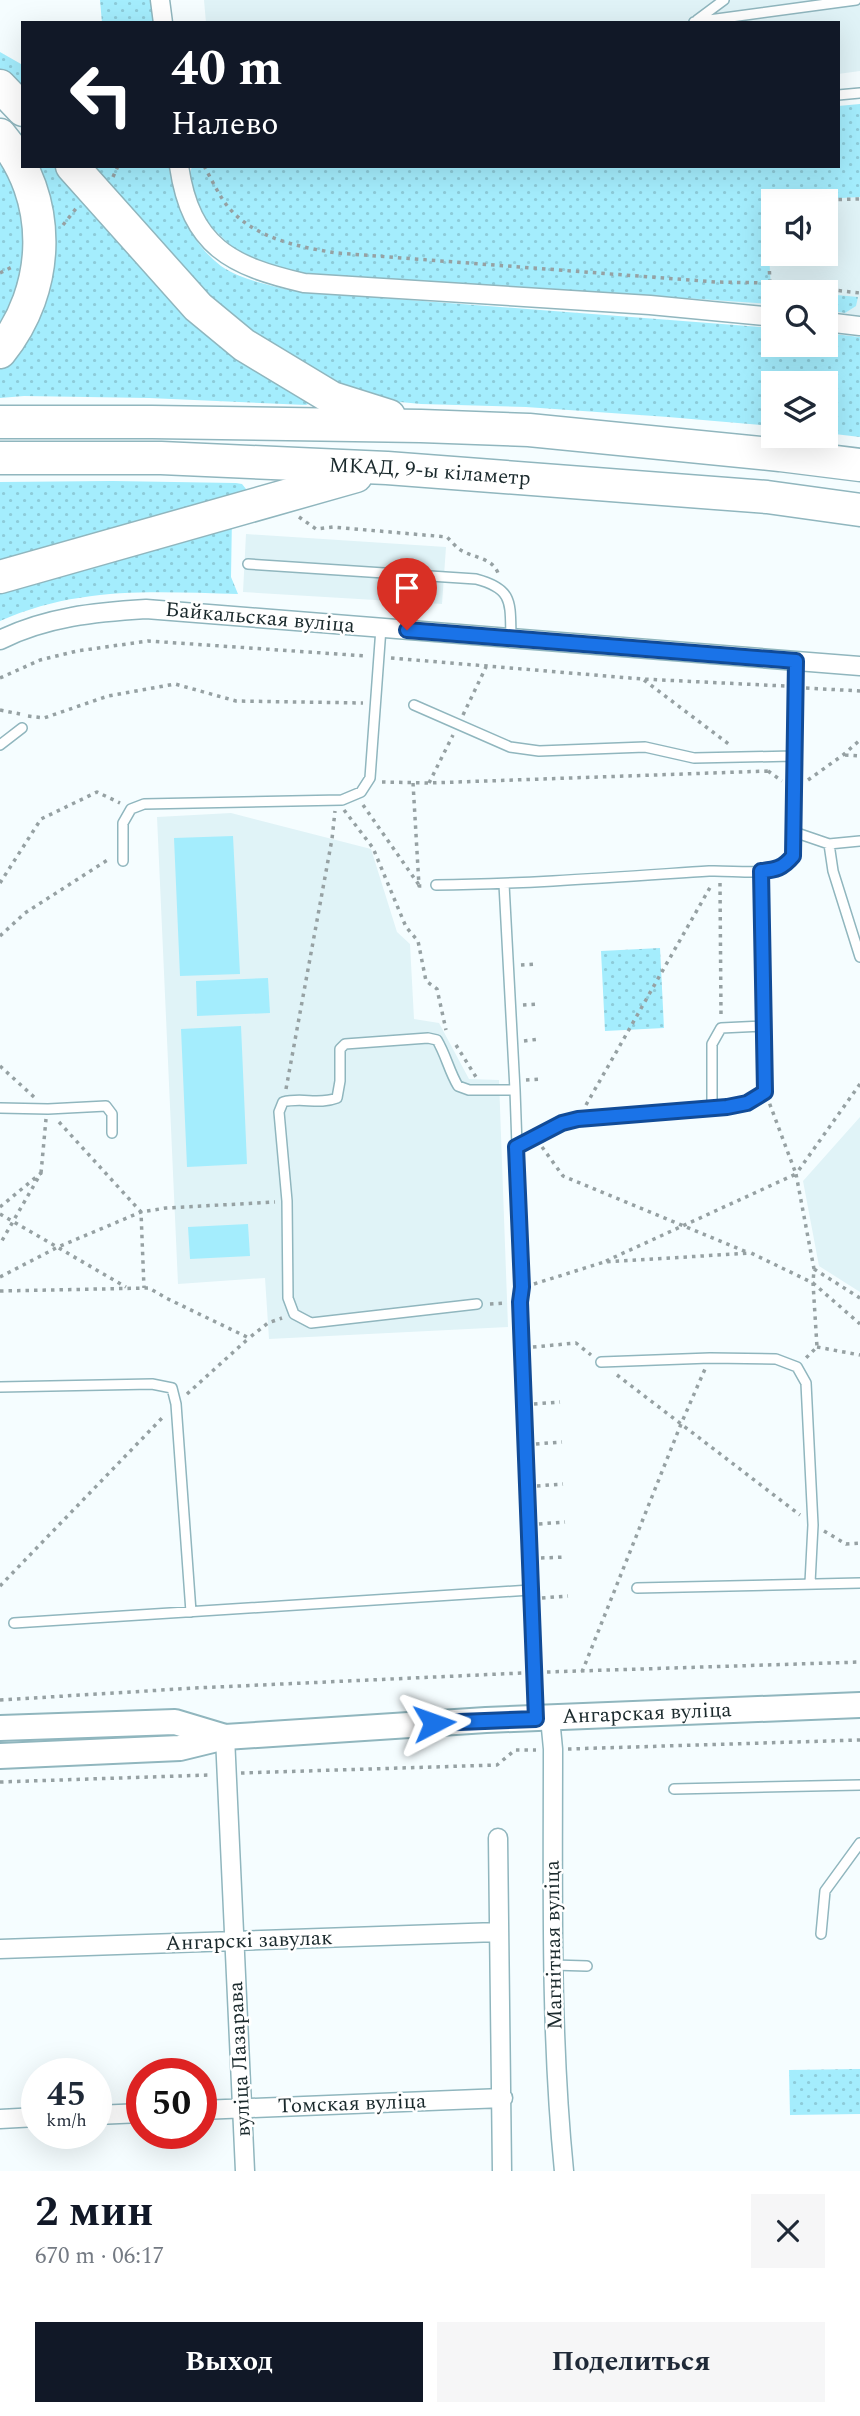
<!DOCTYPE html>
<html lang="ru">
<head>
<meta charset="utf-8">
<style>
	body { margin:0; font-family:Spectral,serif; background:#f6f6f7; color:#1f2937; height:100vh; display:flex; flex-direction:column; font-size:26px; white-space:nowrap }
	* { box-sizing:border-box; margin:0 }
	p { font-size:23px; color:#747a83 }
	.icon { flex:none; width:38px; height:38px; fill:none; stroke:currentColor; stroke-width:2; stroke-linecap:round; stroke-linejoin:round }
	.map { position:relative; height:2171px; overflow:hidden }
	.drawer { display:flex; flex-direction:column; background:#fff; flex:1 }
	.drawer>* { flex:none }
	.top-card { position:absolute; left:21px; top:21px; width:819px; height:147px; border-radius:0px; box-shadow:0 7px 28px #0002; background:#111827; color:#fff; overflow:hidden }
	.fabs { position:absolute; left:761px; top:189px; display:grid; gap:14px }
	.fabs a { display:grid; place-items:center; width:77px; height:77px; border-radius:0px; background:#fff; box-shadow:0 7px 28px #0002; font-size:35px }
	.speed { position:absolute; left:21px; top:2058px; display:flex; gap:14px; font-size:35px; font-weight:700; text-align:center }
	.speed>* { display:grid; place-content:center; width:91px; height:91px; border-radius:50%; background:#fff; box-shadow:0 7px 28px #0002; line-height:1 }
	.speed small { font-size:18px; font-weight:400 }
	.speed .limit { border:10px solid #d22; background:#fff; color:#111 }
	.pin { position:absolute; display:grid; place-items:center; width:60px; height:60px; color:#fff; margin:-72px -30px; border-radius:50% 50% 50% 0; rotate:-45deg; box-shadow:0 0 7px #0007 }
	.pin .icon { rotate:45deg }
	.me { position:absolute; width:77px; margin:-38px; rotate:86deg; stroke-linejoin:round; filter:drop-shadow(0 0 5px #0008) }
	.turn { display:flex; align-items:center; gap:24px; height:147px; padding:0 35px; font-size:32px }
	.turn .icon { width:91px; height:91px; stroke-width:2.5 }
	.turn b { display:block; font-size:49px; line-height:60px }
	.round { display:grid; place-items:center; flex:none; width:74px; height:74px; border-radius:0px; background:#f6f6f7 }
	.overview { display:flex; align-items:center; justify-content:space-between; height:119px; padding:0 35px }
	h1 { font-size:42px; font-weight:700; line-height:52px; color:#111827 }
	.button { display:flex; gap:14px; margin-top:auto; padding:14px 35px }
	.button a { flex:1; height:80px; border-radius:0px; background:#111827; color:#fff; font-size:28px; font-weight:700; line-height:80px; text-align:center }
	.button a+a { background:#f6f6f7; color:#1f2937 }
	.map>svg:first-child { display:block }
	.built { fill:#e0f3f7; fill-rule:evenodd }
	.green { fill:url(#green-dots) }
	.pitch { fill:#a4edfd }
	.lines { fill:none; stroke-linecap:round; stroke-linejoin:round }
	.lane-casing { stroke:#90b6be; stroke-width:12 }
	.street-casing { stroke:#90b6be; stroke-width:21 }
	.secondary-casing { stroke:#90b6be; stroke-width:28 }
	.highway-casing { stroke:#90b6be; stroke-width:35 }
	.path { stroke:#96a1a3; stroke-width:3.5; stroke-dasharray:3.5 5; stroke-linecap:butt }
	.lane { stroke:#fff; stroke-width:9 }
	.street { stroke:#fff; stroke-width:18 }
	.secondary { stroke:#fff; stroke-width:24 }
	.highway { stroke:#fff; stroke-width:32 }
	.route-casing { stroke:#114b97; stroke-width:18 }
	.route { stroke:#1a73e8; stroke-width:12 }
	.labels { text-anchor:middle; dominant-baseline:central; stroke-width:5; stroke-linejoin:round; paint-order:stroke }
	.street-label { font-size:21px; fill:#1a292c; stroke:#fff }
</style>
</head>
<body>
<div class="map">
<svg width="860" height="2171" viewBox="0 0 860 2171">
	<defs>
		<pattern id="green-dots" width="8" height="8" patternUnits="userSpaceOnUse" patternTransform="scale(1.75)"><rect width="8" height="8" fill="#a4edfd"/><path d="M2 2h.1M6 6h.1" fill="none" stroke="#8dcbd9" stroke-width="1.8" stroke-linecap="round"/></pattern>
	</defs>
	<rect width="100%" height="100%" fill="#f5fdff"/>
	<path class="built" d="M204 0H860V71L838 74V23H206Z
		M860 108V319L826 315V292H774L773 308 680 296 679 166H838ZM774 201H826V254H774Z
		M246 534 446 547 442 604 243 592Z
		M231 813 371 849 397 932 410 944 414 1019 439 1023 469 1079 499 1080 508 1327 269 1339 265 1278 178 1284 157 817Z
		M860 1117V1292L819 1266 803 1181Z"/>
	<path class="green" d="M100 0H151L153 23H102Z
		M0 52 21 64 23 61V98L0 73Z
		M860 104V197L766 202 771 289 806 292H774L773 304 493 285 323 277 277 267 253 259 231 246 198 214 189 177 192 166H838V106Z
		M0 148 8 159 33 246 0 336Z
		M31 166H58L140 267 203 329 310 403 306 405 149 398 24 396 0 398V368L18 346Z
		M84 166H169C174 204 190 242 221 266 241 280 270 285 294 291L773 328 774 345H826V333L860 337V437L826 433V383H774L773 426 668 417 526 407 421 404 369 399 334 385 204 300Z
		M826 294 858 297 856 306 845 313 826 310Z
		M113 481 236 483 242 484 246 489 245 492 0 568V482Z
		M232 516 231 577 238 594C153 592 80 586 0 621V583Z
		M660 948 664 1028 605 1031 601 951Z
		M860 2069V2114L790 2115 789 2070Z"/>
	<path class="pitch" d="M233 836 240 974 180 976 174 838Z
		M268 978 270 1013 197 1016 196 981Z
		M241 1026 247 1164 187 1167 181 1029Z
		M248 1224 250 1256 190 1259 188 1227Z"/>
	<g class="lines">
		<g class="lane-casing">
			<path id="lane" d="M697 20 724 0
				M694 22 856 0
				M838 95 860 93
				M248 564 476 579C514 589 510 603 511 638
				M414 705 510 747 539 751 645 747 694 758 794 756
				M0 745 22 728
				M794 832 829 844 860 841
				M829 844 833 871 860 957
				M123 861V823L131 809 144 804 342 800 361 792 370 778 381 628
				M504 884 515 1090 522 1287 520 1302 536 1717
				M436 885C527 884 618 877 709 871 729 870 761 875 779 869 795 863 793 846 794 832L796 661
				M0 1108 48 1109 106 1106 112 1114V1133
				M712 1108V1044L721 1028 763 1026
				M516 1147 562 1123 578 1119 727 1107 747 1103 764 1092 761 871
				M477 1304 311 1323 294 1314 288 1298 287 1201 279 1112 283 1102C302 1097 319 1105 337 1098L340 1081V1049L345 1044 428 1038 437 1040C446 1055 449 1071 458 1086L469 1090H515
				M601 1362 710 1358 776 1359 797 1367 806 1383 813 1525 810 1583
				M0 1387 152 1384 172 1388 176 1404 191 1612
				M637 1588 860 1583
				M14 1623 530 1590
				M674 1789 860 1785
				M821 1934 825 1891 860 1843
				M553 1965 587 1966"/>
		</g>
		<g class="street-casing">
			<path id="street" d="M160 0 163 23
				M179 166C191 247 231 266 304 283L650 305 774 317
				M826 322 860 326
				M0 640C46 617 96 612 146 609L860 666
				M550 1718 553 1749C553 1890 550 2031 564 2171
				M225 1737 245 2171
				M498 1838 502 2171
				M0 1949 498 1932
				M201 2110 503 2098
				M96 2115 142 2113
				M0 2119 37 2117"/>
		</g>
		<g class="secondary-casing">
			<g id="secondary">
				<path d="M0 1728 175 1722 225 1737"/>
				<path id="s1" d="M0 1756 180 1748 225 1737 486 1720 860 1705"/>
			</g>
		</g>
		<g class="highway-casing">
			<g id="highway">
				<path d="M0 86 23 110"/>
				<path d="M0 135C54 198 51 289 0 352"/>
				<path d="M72 166 198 307 244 345 332 398 389 416"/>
				<path d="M0 422H152L421 426 529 430 780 455 860 465"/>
				<path id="s2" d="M0 458H161L387 468 767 497 860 510"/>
				<path d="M0 577 356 476"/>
			</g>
		</g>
		<path class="path" d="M204 166C212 180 219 196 229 208 256 239 299 247 337 253L716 282 770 283 860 293
			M113 177 118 166
			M779 201 860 199
			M63 225 78 206
			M0 273 12 267
			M770 283 766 202 774 201
			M299 517 316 529 333 527 447 537C451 541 455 546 459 549 472 558 492 557 498 573
			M391 658 642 679 785 686
			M0 678 40 660 77 651 148 641 366 656
			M644 680 730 745
			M806 688 860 691
			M0 710 20 714
			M463 715 486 667
			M28 716 44 718 108 696 175 684 236 701 363 703
			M845 755 860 756
			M768 771 782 781
			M808 780 843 755 860 740
			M382 782 429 783 768 771
			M413 783 419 886H426
			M429 783 453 735
			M363 805 419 885
			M344 810 373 848 406 927 418 941 426 981 437 989 446 1030
			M0 883 41 819 97 792 120 803
			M720 883 721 1015
			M0 936 25 913 109 859
			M521 965 536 964
			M523 1005 538 1004
			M524 1041 539 1039
			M456 1045 476 1077
			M0 1066 34 1097
			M526 1080 541 1079
			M860 1084 796 1174 814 1269 813 1283 860 1324
			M286 1089 332 839 335 811
			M586 1105 712 884
			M59 1122 141 1212 144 1288
			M542 1147 563 1176 749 1253
			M41 1173 46 1119
			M0 1207 41 1173 0 1244
			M0 1214 126 1287
			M606 1261 796 1174 769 1102
			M814 1269 860 1298
			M0 1277 58 1247 141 1212 166 1208 275 1202
			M534 1284 604 1262 751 1253 813 1283 817 1347 805 1359
			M0 1291 149 1288 166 1298 249 1338 268 1323 282 1318
			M490 1304 507 1303
			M533 1347 576 1343 591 1355
			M817 1347 860 1355
			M617 1375 800 1515
			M187 1394 249 1338
			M534 1404 560 1402
			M536 1444 562 1442
			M537 1486 563 1484
			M539 1524 565 1522
			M824 1531 846 1544 860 1543
			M541 1558 566 1557
			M0 1586 164 1416
			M542 1598 568 1596
			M547 1672 860 1662
			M582 1672 681 1424 705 1369
			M0 1700 195 1688 522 1673
			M568 1749 860 1740
			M241 1773 497 1765 515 1750H536
			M0 1782 209 1775"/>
		<use href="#lane" class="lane"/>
		<use href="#street" class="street"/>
		<use href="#secondary" class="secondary"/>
		<use href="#highway" class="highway"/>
	</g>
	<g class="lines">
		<g class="route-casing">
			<path id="route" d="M407 630 796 661 793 856C783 868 776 870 761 871L765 1092 747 1103 727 1107 578 1119 562 1123 516 1147 522 1287 520 1302 536 1719 434 1723"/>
		</g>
		<use href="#route" class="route"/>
	</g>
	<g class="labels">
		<g class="street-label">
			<text stroke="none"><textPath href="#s2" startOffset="430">МКАД, 9-ы кіламетр</textPath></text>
			<text transform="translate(260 618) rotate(5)">Байкальская вуліца</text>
			<text stroke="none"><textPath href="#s1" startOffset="649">Ангарская вуліца</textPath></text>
			<text transform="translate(249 1941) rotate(-2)">Ангарскі завулак</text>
			<text transform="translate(554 1945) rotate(-91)">Магнітная вуліца</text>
			<text transform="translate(240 2059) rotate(-93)">вуліца Лазарава</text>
			<text transform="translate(352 2104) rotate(-2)">Томская вуліца</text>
		</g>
	</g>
</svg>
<div class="fabs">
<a><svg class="icon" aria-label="sound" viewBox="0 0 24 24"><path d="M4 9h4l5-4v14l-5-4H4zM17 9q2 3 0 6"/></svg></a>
<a><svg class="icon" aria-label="search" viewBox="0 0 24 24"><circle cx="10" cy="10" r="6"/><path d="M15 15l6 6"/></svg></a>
<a><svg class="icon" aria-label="layers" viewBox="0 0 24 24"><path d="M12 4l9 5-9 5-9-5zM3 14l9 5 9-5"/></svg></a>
</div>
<div class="speed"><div>45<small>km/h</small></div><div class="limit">50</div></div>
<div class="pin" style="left:407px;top:630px;background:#d93025"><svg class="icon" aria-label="arrive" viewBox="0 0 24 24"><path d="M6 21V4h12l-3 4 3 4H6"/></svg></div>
<svg class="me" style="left:434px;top:1723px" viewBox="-20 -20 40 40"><path d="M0-17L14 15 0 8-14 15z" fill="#1a73e8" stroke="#fff" stroke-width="4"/></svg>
<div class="top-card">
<div class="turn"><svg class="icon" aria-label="left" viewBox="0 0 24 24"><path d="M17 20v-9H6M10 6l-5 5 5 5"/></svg><div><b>40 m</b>Налево</div></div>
</div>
</div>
<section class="drawer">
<div class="overview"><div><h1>2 мин</h1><p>670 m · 06:17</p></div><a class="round"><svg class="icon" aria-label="close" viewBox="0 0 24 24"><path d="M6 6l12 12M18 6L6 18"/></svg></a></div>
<div class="button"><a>Выход</a><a>Поделиться</a></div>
</section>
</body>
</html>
